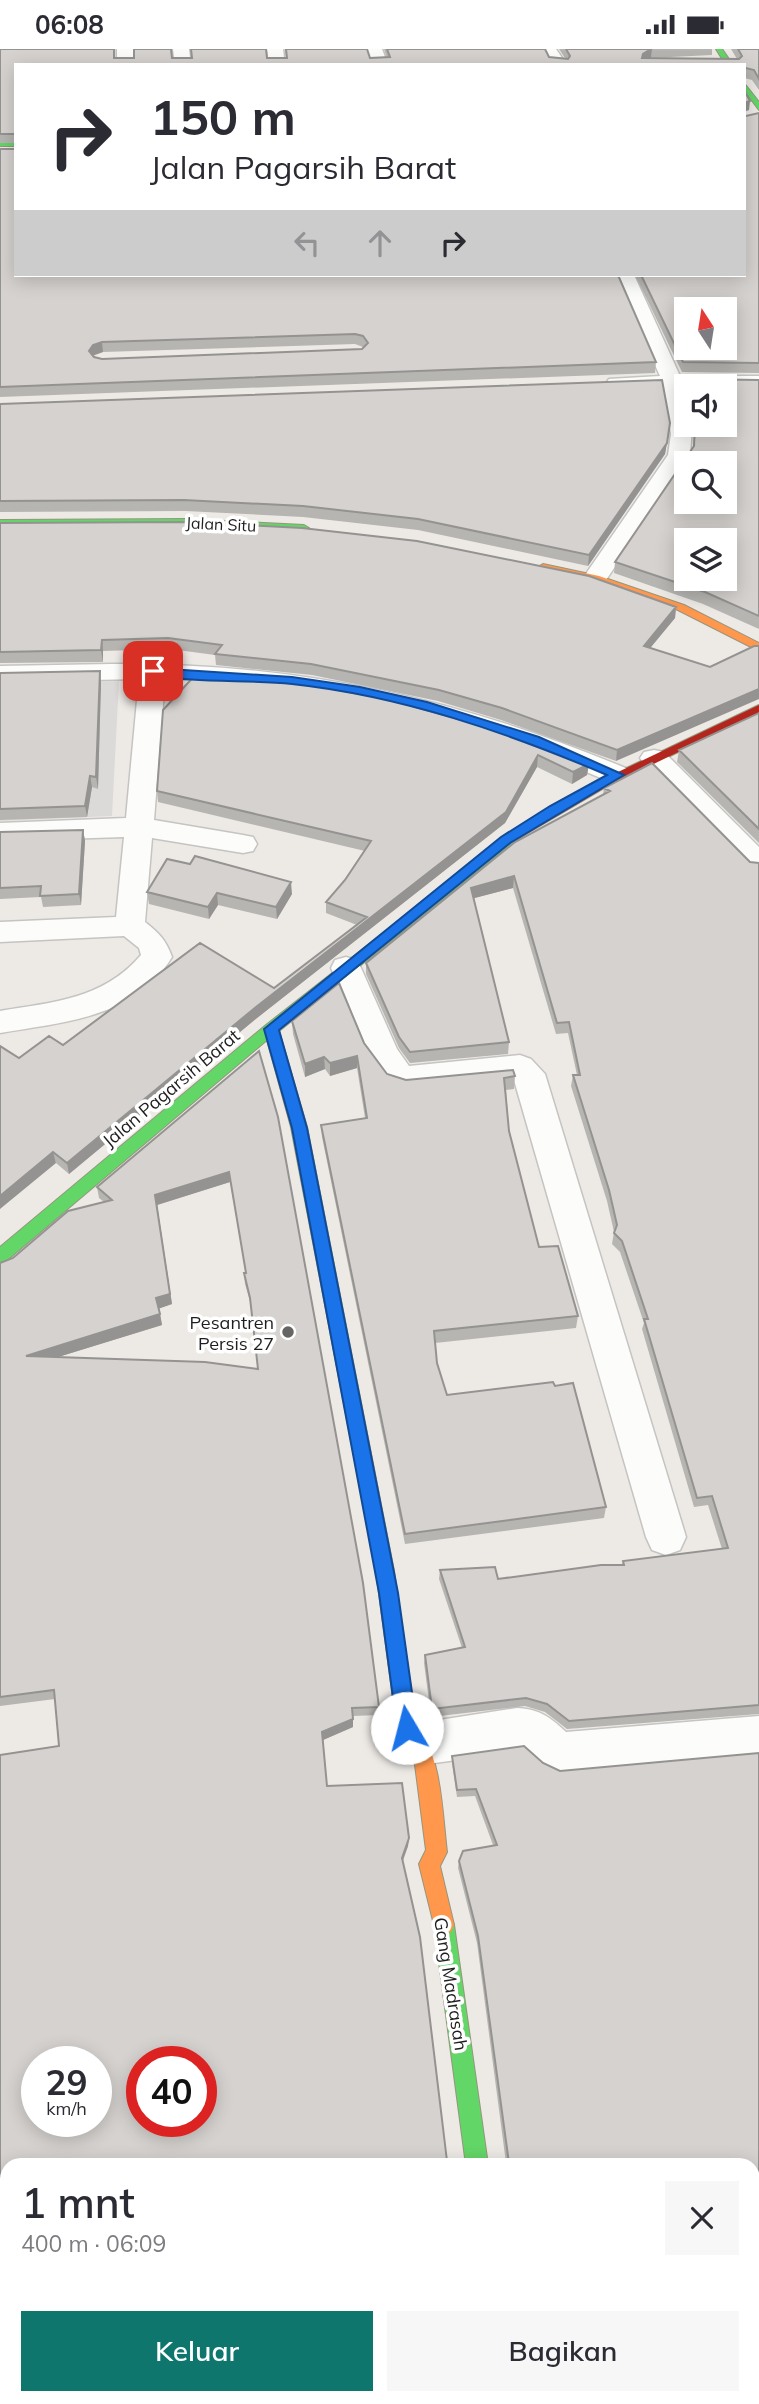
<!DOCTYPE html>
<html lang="id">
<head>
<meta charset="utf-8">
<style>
	body { margin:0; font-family:Mulish,sans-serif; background:#f7f7f7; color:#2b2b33; height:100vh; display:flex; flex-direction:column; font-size:26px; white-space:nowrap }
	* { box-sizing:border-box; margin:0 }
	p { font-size:23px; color:#7c7c81 }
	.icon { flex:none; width:38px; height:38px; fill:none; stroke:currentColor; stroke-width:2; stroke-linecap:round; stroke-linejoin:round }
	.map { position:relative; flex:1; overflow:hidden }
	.sheet { position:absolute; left:0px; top:2109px; width:760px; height:247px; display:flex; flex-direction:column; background:#fff; border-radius:21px 21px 0 0; box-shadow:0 4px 18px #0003 }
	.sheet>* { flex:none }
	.guide { position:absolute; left:14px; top:14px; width:732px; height:214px; border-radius:0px; box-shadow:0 4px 18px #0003; background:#fff; color:#2b2b33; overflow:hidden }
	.needle { width:46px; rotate:348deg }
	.controls { position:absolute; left:674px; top:248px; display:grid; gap:14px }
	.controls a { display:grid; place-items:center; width:63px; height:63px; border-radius:0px; background:#fff; box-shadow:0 4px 18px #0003; font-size:35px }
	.speed { position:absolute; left:21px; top:1997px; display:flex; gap:14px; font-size:35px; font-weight:700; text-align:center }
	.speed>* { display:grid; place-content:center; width:91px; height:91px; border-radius:50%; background:#fff; box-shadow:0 4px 18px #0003; line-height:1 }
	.speed small { font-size:18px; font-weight:400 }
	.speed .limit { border:10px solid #d22; background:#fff; color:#111 }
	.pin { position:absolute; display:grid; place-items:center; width:60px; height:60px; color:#fff; margin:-30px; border-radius:14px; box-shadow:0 4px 10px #0006 }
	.me { position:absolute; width:77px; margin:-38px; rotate:352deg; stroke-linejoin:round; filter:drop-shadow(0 0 5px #0008) }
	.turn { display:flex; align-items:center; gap:24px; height:147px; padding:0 21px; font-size:32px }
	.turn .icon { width:91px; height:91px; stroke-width:2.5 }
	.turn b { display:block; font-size:49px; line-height:60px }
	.lanes { display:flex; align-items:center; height:66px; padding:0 21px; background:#0003; justify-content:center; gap:35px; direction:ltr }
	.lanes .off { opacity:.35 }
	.round { display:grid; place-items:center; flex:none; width:74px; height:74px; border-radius:0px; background:#f7f7f7 }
	.overview { display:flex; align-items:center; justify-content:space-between; height:119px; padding:0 21px }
	h1 { font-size:42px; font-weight:600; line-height:52px }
	.action { display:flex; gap:14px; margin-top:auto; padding:14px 21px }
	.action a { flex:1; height:80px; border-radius:0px; background:#0f766e; color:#fff; font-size:28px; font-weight:600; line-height:80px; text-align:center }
	.action a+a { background:#f7f7f7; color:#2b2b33 }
	.status { display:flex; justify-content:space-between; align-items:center; height:49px; padding:0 35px; background:#fff; direction:ltr }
	.status svg { height:19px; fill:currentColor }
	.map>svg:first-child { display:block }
	.residential { fill:#dcdad8 }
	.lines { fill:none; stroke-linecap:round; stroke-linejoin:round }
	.street-casing { stroke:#c5c4c2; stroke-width:3 }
	.fast-casing { stroke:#96967d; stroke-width:2 }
	.slow-casing { stroke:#96967d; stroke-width:2 }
	.jam-casing { stroke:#96967d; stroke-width:2 }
	.street { fill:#fcfcfb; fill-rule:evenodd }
	.fast { fill:#63d668; fill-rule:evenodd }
	.slow { fill:#ff974d; fill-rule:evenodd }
	.jam { fill:#b3261e; fill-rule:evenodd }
	.wall { fill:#b7b5b2; fill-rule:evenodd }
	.shaded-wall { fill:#959391 }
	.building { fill:#d5d2cf; stroke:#959391; stroke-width:2; fill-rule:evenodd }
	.route { fill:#1a73e8; stroke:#114b97; stroke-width:2 }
	.poi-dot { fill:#666564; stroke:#fff; stroke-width:2.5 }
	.labels { text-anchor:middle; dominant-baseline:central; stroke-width:7; stroke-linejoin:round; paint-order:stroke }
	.far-street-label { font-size:16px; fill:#1e1e1e; stroke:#fff }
	.street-label { font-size:18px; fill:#1e1e1e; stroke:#fff }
	.poi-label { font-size:18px; fill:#1e1e1e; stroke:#fff; text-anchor:end }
</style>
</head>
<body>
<div class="status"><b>06:08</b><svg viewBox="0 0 49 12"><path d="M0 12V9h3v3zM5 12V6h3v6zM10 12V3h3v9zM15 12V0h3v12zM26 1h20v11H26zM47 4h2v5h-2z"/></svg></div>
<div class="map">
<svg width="759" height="2355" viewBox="0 0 759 2355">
	<rect width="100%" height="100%" fill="#edeae6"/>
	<path class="residential" d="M119 632 112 767 0 772V636Z"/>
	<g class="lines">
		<g class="street-casing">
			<path id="street" d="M117 0H133V16H117Z
				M173 0H189L191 16H175Z
				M267 0H283L285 16H269Z
				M366 0H382L388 16H372Z
				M540 0H556L567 16H551Z
				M614 226H634L680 327H759V339L686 338V376H692L690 406 604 534 595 536 586 534 583 529 668 406 671 385 664 340H616L609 338 606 334 609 330 660 327Z
				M112 615C298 614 455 648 628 720L632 726 628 732 618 735 608 732C464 671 323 634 165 630L154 771 243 786 253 788 257 795 253 802 243 804 152 789 145 873C159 884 166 891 172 908 135 969 64 973 0 984V962C53 953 104 950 141 906L139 899 124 887 0 893V873L116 868 124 788 0 792V774L126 769 139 630 0 633V617Z
				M654 701 664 703 759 798V824L749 822 644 715 640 709 644 703Z
				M346 908 357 911 361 919 397 1000 409 1017 520 1006 531 1010 545 1025 686 1488 680 1501 666 1506 652 1501 646 1488 514 1031 406 1041 388 1035 367 1005 331 919 335 911Z
				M517 1659C539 1660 550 1668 566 1683L759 1667V1709L558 1727 543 1720 523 1702 420 1716 405 1710 398 1695 405 1680 420 1674Z
				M472 2348H526L527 2355H473Z"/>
		</g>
		<g class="fast-casing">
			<path id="fast" d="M716 0H722L733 16H726Z
				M744 34 759 53V61L744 41Z
				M0 93H16V97H0Z
				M185 470 304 476 309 479 304 482 185 476 0 477V471Z
				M511 784 516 785V791L279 982 307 1078 394 1522 391 1528 385 1530 379 1528 376 1522 291 1078 267 991 6 1212 0 1213V1198L266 976Z
				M444 1866 451 1869 454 1876 488 2116H466L434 1876 437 1869Z"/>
		</g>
		<g class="slow-casing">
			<path id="slow" d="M543 515 599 527 684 556 759 594V602L676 560 592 532 539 520 538 518Z
				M385 1514 391 1516 394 1522 416 1675C442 1707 442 1763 447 1803L440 1817 454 1876 451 1883 444 1886 437 1883 434 1876 419 1815 426 1801 414 1708 397 1679 376 1522 379 1516Z"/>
		</g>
		<g class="jam-casing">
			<path id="jam" d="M759 656V664L606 738 516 791H506L505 788 536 767 597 733Z"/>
		</g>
		<use href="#street" class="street"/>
		<use href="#fast" class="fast"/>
		<use href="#slow" class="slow"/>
		<use href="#jam" class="jam"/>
	</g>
	<path class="wall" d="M0 0H115V9H286L285 0H367L370 9H387L384 0H545L549 8 565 9 559 0H712V6L650 9 737 10 731 0H759V41L752 31 744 29V16H16V94H0Z
		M759 64V324L682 323 635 226H744L746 67Z
		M0 100 656 313 655 324 0 348ZM355 295 363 298 362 300 102 310 93 307 103 303Z
		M688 330 759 331V580L703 555 614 524 615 513 693 398 695 376H724V338H687Z
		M0 355 670 374 665 405 588 517 418 481 303 468 185 462 0 463Z
		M0 474 676 558 675 569 650 599 616 712 501 671 438 652 312 626 216 616 215 606 170 600 103 602V613L0 614Z
		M198 623 589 715 587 726 572 735 537 718 505 774 257 969 69 1125 56 1114 19 1009 63 996 274 939 357 876 326 864V853L345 831 365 802 158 753 157 742Z
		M0 624 101 633 98 740 92 738 87 768 0 771Z
		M759 664V794L677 713 679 701Z
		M604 739 750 813 759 814V1665L567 1680 545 1663 525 1657 431 1668 424 1614 425 1606 462 1599 439 1530 440 1521 498 1530 622 1516 623 1512 722 1500 708 1456 694 1458 642 1280 644 1274 620 1203 612 1195 614 1183 607 1152 571 1037 573 1026H577L568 984 556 985 513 839 474 849 509 993 508 1005 410 1014 399 999 366 925V914L603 745Z
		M83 781 85 792 81 856 43 858 41 848 0 850V783Z
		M147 843 292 845 277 870 218 856 209 870 149 855Z
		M292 972 364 994 387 1025 406 1031 515 1027 514 1040 506 1041 509 1082 539 1198 578 1267 576 1279 435 1294 437 1314 447 1346 606 1458 604 1469 405 1495 322 1088 321 1076 365 1069 357 1019 330 1027 325 1020 305 1028 293 985Z
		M259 1002 379 1658V1666L353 1667V1678L323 1691 327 1737 409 1789 408 1797 403 1812 447 2112 450 2114H506L477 1894 458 1819 459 1812 493 1796 475 1747 457 1748 452 1714V1707L543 1714 560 1722 759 2355H529L527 2348H752L7 2116 59 1697 55 1650 0 1657V1214L13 1209 104 1153 99 1149 97 1138ZM230 1133 246 1224H244L245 1235 252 1259 258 1320 58 1308 162 1276 159 1259 172 1255 157 1156Z"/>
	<path class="shaded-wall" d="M651 0H652L651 8 642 14 643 5Z
		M750 52 749 61 744 63V54Z
		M102 293 103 303 94 306 90 312 89 302 93 296Z
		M667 394 665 405 588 517 589 506Z
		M676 558 675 569 642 609 644 597Z
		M102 591 103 602V613L101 601Z
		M100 622 101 633 98 740 96 728Z
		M759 640V650L616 712 617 701Z
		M538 706 537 718 505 774 257 969 69 1125 67 1114 256 958 506 763Z
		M589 715 587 726 572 735 573 723Z
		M90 727 92 738 87 768 85 757Z
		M83 781 85 792 81 856 79 845Z
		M514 827 513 839 471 850V839Z
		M291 833 292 845 277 870 276 858Z
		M217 844 218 856 209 870 208 858Z
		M357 1007V1019L330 1027V1014Z
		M324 1008 325 1020 305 1028V1015Z
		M53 1103 56 1114 0 1160V1147Z
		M229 1123 230 1133 157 1156 172 1255 158 1260 156 1249 155 1146Z
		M160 1265 162 1276 29 1317 26 1307Z
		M353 1670V1678L323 1691 322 1683Z
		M409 1789 408 1797 401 1816 402 1809Z"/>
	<path class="building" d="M0 0H114V9H134V0H171L172 9H192L191 0H266L267 9H287L286 0H367L370 9 390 8 387 0H545L549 8 568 10 570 7 566 0H651L643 5 642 9 739 10 742 7 738 0H759V30L754 21 746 19 744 21V16H16V85H0Z
		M744 41 750 52 744 54Z
		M759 64V314L683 313 641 226H744V65L746 67ZM686 261H724V299H686Z
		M0 100H16V226H618L656 313 0 338ZM355 285 363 287 368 294 362 300 102 310 94 308 89 302 93 296 102 293Z
		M688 330 759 331V567L705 543 615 513 694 397 695 376H724V338H689ZM686 415H724V453H686ZM686 492H724V530H686Z
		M662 331 670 374 667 394 589 506 418 470 303 457 184 451 0 452V355Z
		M184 473 302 479 417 492 589 527 676 558 644 597 710 618 754 597H759V640L617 701 502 659 439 641 311 615 215 605 222 596 168 589 102 591 101 601 0 603V474Z
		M100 622 96 728 90 727 85 757 0 760V624Z
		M198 623 280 630 391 651 500 682 589 715 573 723 538 706 506 763 256 958 67 1114 53 1103 0 1147V997L19 1009 49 987 63 996 200 894 274 939 367 868 326 853 345 831 371 792 157 742 163 661Z
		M759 664V780L679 701Z
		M652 714 750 813 759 814V1656L569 1672 547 1655 526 1649 432 1660 425 1606 465 1598 440 1521 495 1518 498 1530 601 1516H624L623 1512 728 1499 712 1447 697 1449 644 1270H648L622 1192 614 1184 617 1176 609 1141 573 1026H580L569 973 557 974 514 827 471 839 509 993 410 1003 399 988 366 914 515 793 610 742 604 739Z
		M83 781 79 845 40 847 41 837 0 839V783Z
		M195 807 291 833 276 858 217 844 208 858 147 843 167 810 190 815Z
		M339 934 364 994 387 1025 406 1031 513 1021 515 1027 504 1029 509 1082 539 1198 558 1197 578 1267 434 1282 437 1314 447 1346 553 1333 555 1337 573 1334 606 1458 405 1485 321 1076 367 1069 357 1007 330 1014 324 1008 305 1015 292 972Z
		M259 1002 278 1068 363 1534 379 1658 352 1659 353 1670 322 1683 327 1737 402 1734 409 1789 402 1809 420 1888 447 2112 450 2114H509L478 1887 459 1812 463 1802 497 1796 476 1740 457 1741 452 1707 524 1697 543 1714 560 1722 759 1704V2355H530L532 2353 530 2348H752V2116H7V2348H472L474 2355H0V1706L59 1697 54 1641 0 1648V1214L13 1209 68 1162 112 1151 97 1138ZM229 1123 246 1224H244L250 1249 258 1320 205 1313 26 1307 160 1265 156 1249 170 1245 155 1146ZM37 2012H96V2072H37ZM142 2012H201V2072H142Z"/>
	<path class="route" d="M153 619 292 628 360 638 427 653 539 688 624 726 510 794 279 981 307 1079 398 1544 417 1679 414 1686 407 1689 400 1686 397 1679 379 1544 292 1079 264 980 501 788 550 757 607 726C506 683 402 647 292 635 246 630 195 635 149 625L148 622Z"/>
	<circle class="poi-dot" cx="288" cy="1283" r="7"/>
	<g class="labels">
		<g class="far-street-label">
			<text transform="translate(221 475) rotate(3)">Jalan Situ</text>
		</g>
		<g class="street-label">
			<text transform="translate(171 1039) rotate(-40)">Jalan Pagarsih Barat</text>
			<text transform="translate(451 1935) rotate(81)">Gang Madrasah</text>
		</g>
		<g class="poi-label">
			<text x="274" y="1273">Pesantren<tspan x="274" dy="21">Persis 27</tspan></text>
		</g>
	</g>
</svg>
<div class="controls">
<a><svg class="needle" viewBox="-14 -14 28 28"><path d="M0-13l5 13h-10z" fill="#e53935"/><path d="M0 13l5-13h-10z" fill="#7c7c81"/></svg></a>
<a><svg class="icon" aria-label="sound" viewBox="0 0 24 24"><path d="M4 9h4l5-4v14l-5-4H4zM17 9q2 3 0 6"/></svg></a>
<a><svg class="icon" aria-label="search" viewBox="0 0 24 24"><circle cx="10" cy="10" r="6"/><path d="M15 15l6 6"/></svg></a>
<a><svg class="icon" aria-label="layers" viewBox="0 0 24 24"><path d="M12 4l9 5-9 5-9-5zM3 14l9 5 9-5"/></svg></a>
</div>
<div class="speed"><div>29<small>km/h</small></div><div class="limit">40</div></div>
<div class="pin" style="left:153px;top:622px;background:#d93025"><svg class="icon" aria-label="arrive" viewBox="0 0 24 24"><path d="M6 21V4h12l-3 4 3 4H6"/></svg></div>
<svg class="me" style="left:407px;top:1679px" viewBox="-20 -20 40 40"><circle r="19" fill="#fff"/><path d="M0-13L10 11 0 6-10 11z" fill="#1a73e8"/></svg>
<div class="guide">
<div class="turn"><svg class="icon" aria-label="right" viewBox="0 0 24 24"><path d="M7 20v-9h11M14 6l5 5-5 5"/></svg><div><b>150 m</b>Jalan Pagarsih Barat</div></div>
<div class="lanes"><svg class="icon off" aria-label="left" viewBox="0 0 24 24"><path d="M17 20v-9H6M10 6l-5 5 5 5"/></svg><svg class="icon off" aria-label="ahead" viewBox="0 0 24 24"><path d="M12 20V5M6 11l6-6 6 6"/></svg><svg class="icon" aria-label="right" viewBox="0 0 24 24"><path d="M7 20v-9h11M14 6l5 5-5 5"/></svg></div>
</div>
<section class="sheet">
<div class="overview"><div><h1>1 mnt</h1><p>400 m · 06:09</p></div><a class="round"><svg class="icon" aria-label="close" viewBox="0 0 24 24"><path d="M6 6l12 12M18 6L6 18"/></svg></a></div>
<div class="action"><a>Keluar</a><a>Bagikan</a></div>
</section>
</div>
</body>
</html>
